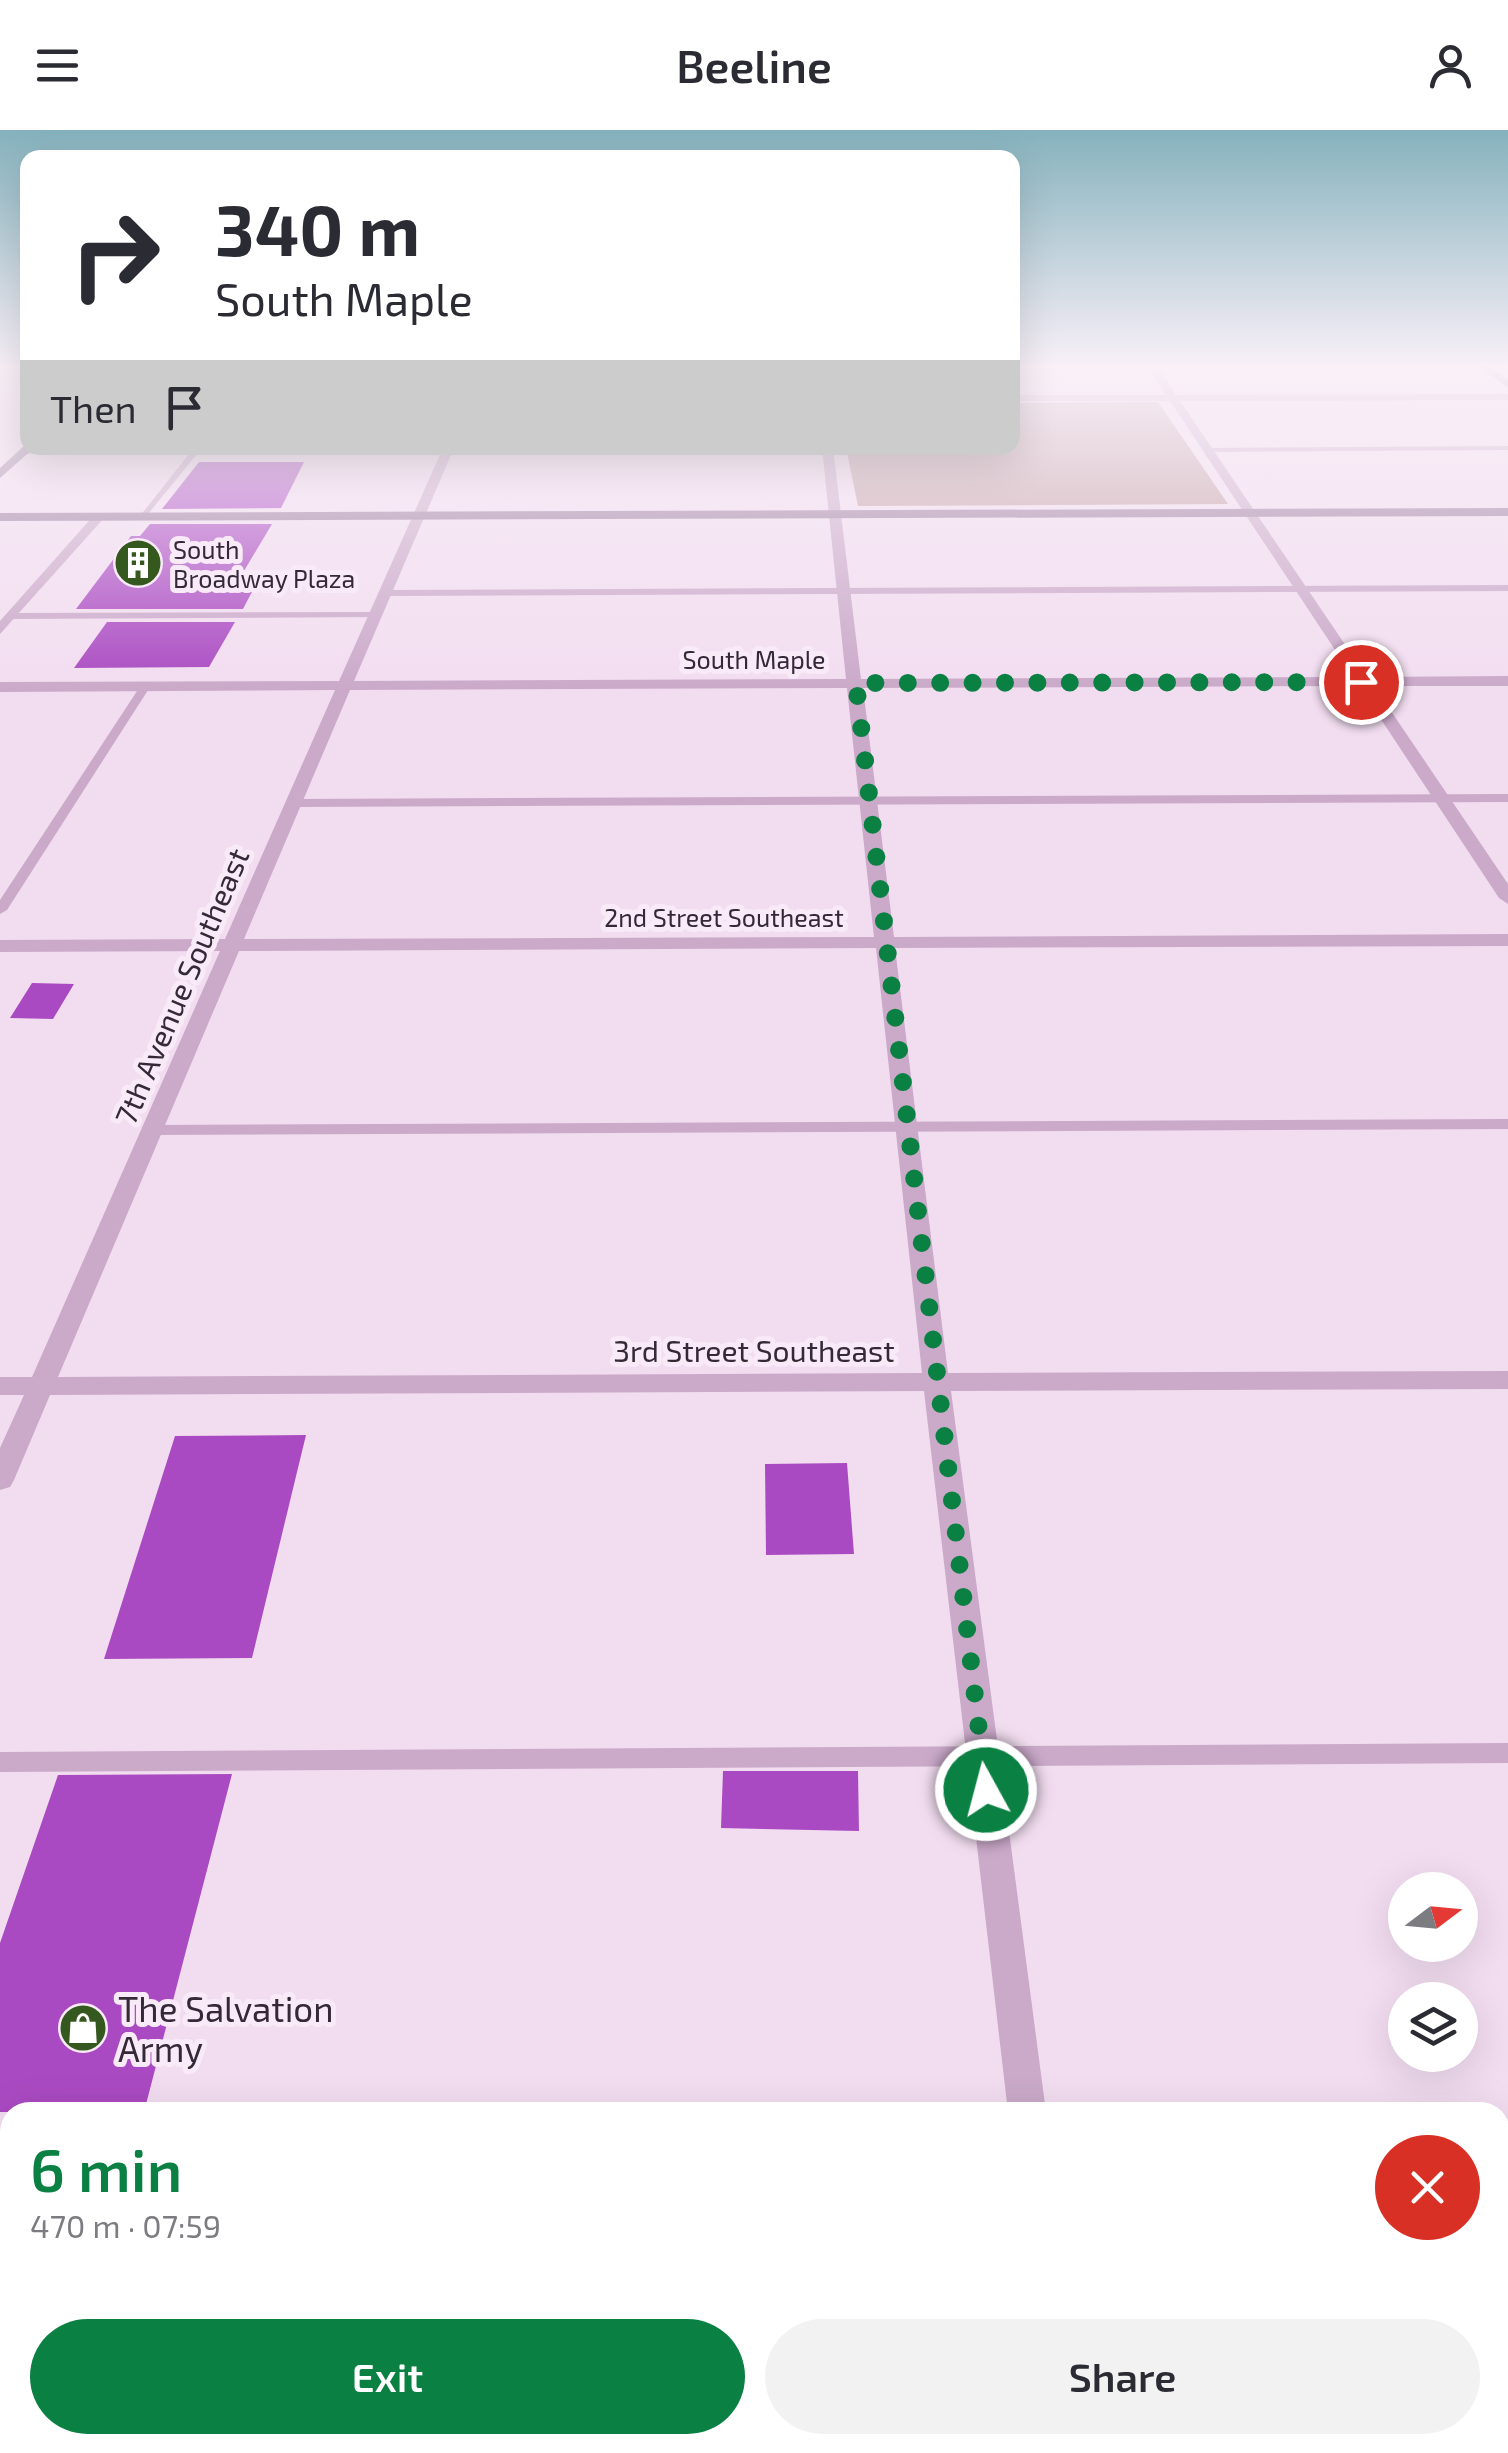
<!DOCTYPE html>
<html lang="en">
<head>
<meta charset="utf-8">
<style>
	body { margin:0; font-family:"Exo 2",sans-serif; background:#f2f2f3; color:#2b2b33; height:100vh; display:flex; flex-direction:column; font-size:38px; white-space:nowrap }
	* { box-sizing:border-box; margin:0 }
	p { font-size:32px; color:#7c7c81 }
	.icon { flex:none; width:55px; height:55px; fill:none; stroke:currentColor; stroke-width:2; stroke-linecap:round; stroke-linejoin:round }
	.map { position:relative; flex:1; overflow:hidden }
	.drawer { position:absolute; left:0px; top:1972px; width:1510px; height:352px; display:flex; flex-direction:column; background:#fff; border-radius:30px 30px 0 0; box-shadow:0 10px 40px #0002 }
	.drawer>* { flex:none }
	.guide { position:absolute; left:20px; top:20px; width:1000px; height:305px; border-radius:20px; box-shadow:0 10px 40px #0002; background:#fff; color:#2b2b33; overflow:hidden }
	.needle { width:65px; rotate:74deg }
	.buttons { position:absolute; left:1388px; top:1742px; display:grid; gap:20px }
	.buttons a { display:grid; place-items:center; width:90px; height:90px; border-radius:50%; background:#fff; box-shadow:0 10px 40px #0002; font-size:50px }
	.pin { position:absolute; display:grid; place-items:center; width:85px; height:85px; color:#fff; margin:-42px; border:5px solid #fff; border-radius:50%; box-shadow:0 2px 10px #0007 }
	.me { position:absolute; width:110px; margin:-55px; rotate:353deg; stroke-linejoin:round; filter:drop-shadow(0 0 8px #0008) }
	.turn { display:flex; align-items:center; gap:35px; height:210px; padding:0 30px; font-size:45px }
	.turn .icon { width:130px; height:130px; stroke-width:2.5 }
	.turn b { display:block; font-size:70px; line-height:85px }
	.then { display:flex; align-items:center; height:95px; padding:0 30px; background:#0003; gap:20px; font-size:38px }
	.round { display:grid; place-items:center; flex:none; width:105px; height:105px; border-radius:52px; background:#f2f2f3 }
	.head { display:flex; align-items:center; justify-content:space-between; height:170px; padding:0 30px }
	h1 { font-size:60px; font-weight:600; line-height:75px; color:#0b8043 }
	.button { display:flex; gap:20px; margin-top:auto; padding:20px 30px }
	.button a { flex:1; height:115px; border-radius:60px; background:#0b8043; color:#fff; font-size:40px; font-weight:600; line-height:115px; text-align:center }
	.button a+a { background:#f2f2f3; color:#2b2b33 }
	header { display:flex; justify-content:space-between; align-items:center; height:130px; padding:0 30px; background:#fff; font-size:45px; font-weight:600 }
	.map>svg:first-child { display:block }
	.green { fill:#c09da1 }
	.building { fill:#aa4ac2 }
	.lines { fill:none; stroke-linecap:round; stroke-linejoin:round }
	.lane { fill:#caa9c9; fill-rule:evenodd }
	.street { fill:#caa9c9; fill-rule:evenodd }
	.secondary { fill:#9a7b9d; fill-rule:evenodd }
	.route { stroke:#0b8043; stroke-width:18; stroke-dasharray:0 32.4 }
	.labels { text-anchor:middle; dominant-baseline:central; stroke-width:10; stroke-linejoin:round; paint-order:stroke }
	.far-poi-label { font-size:25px; fill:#352937; stroke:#f9eaf8; text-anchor:start }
	.far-street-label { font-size:25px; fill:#352937; stroke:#f9eaf8 }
	.street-label { font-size:30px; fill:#352937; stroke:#f9eaf8 }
	.near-poi-label { font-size:35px; fill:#352937; stroke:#f9eaf8; text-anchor:start }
</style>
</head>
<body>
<header><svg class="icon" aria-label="menu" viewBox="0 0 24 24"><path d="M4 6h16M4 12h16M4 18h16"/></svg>Beeline<svg class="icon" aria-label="person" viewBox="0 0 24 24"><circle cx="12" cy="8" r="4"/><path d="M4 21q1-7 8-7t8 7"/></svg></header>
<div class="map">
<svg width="1508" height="2323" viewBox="0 0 1508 2323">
	<rect width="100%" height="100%" fill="#f2ddf0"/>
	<path class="green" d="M1158 272 1228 374 858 376 846 318H1012L1013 273Z"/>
	<path class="building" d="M199 332H304L281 378 162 379Z
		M150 394H272L238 451H248L243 458H254L243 479H76L131 406H140Z
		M107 492H235L209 537 74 538Z
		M32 853 74 854 53 889 10 888Z
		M306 1305 252 1528 104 1529 175 1306Z
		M847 1333 854 1424 766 1425 765 1334Z
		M723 1641H858L859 1701 721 1698Z
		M232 1644 144 1982H0V1813L58 1645Z"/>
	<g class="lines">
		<path class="lane" d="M1508 316V320L1208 322 1204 320 1208 318Z
			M827 318 830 322 197 324 144 389 140 386 189 324H23L19 322 23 320Z
			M1508 455V461L385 466 380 463 385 460Z
			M375 482 380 485 378 487 12 489 7 486 12 483Z
			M141 555 150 557 7 780 0 784V770Z
			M1508 664V672L293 677 287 673 293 669Z
			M1508 989V999L152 1005 144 1000 152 995Z
			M1508 1613V1633L0 1642V1622Z"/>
		<path class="street" d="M1146 235H1156L1176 265 1508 264V270L1180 271 1367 547 1508 546V556H1374L1508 754V774L1499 768 1359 556 863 558 894 807 1508 804V816L895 818 948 1243 1508 1241V1259L951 1261 1046 1982H1008L924 1261 50 1265 14 1350 10 1357 0 1360V1318L24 1265H0V1247H32L220 821 0 822V810L225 809 335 560 0 562V552L339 551 443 318H454L354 551 846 549 822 318H833L861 549 1353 547 1170 271H1012V265H1166ZM847 558 874 807 244 809 350 560ZM876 818 922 1243 58 1247 239 821Z
			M95 384 105 387 0 504V491Z
			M1500 2197H1508V2239H1500Z
			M0 2198H10V2240H0Z
			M1046 2315H1090L1091 2323H1047Z"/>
		<path class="secondary" d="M1478 235H1489L1508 250V258Z
			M24 316 34 318 0 348V338Z
			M1508 378V386L0 391V383Z"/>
	</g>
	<linearGradient id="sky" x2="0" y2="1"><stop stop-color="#85b2bd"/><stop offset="0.42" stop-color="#f9f0f8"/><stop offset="1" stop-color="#f9f0f8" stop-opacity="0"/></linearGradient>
	<rect width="1508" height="560" fill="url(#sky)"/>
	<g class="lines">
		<path class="route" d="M986 1660 856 553 1361 552"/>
	</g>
	<defs>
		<g id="building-disc" transform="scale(2.5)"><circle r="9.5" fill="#35581f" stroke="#f9eaf8"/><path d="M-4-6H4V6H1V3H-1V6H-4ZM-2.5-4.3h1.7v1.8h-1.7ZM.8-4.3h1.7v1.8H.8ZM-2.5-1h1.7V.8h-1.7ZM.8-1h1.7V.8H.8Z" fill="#fff"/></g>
		<g id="shop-disc" transform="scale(2.5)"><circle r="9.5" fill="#35581f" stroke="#f9eaf8"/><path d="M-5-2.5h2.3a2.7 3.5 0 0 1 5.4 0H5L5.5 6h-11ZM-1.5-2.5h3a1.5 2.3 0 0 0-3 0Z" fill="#fff"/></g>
	</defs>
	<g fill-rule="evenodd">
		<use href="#building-disc" x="138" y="433"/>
		<use href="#shop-disc" x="83" y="1898"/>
	</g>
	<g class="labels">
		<g class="far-poi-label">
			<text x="173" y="419">South<tspan x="173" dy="29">Broadway Plaza</tspan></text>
		</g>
		<g class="far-street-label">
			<text x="754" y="529">South Maple</text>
			<text x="724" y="787">2nd Street Southeast</text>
		</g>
		<g class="street-label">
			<text transform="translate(181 856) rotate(-67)">7th Avenue Southeast</text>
			<text x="754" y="1220">3rd Street Southeast</text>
		</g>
		<g class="near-poi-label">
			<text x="118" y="1878">The Salvation<tspan x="118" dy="40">Army</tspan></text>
		</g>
	</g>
</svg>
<div class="buttons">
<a><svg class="needle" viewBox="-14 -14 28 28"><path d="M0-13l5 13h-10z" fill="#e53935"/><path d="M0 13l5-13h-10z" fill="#7c7c81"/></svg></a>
<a><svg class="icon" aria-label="layers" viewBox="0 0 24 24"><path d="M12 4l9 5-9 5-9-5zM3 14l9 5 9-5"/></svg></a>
</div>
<div class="pin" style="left:1361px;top:552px;background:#d93025"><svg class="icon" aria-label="arrive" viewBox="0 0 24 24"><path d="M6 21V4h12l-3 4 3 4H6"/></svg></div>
<svg class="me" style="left:986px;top:1660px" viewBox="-20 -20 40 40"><circle r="17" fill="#0b8043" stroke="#fff" stroke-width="3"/><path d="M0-11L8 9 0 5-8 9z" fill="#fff"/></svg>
<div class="guide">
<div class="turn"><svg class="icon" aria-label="right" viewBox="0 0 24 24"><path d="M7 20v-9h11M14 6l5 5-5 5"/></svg><div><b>340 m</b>South Maple</div></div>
<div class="then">Then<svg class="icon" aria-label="arrive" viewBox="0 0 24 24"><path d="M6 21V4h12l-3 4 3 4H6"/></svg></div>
</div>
<section class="drawer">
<div class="head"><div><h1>6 min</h1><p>470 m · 07:59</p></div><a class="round" style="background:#d93025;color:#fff"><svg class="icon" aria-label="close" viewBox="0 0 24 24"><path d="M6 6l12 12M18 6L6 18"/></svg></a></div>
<div class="button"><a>Exit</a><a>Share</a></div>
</section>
</div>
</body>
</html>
